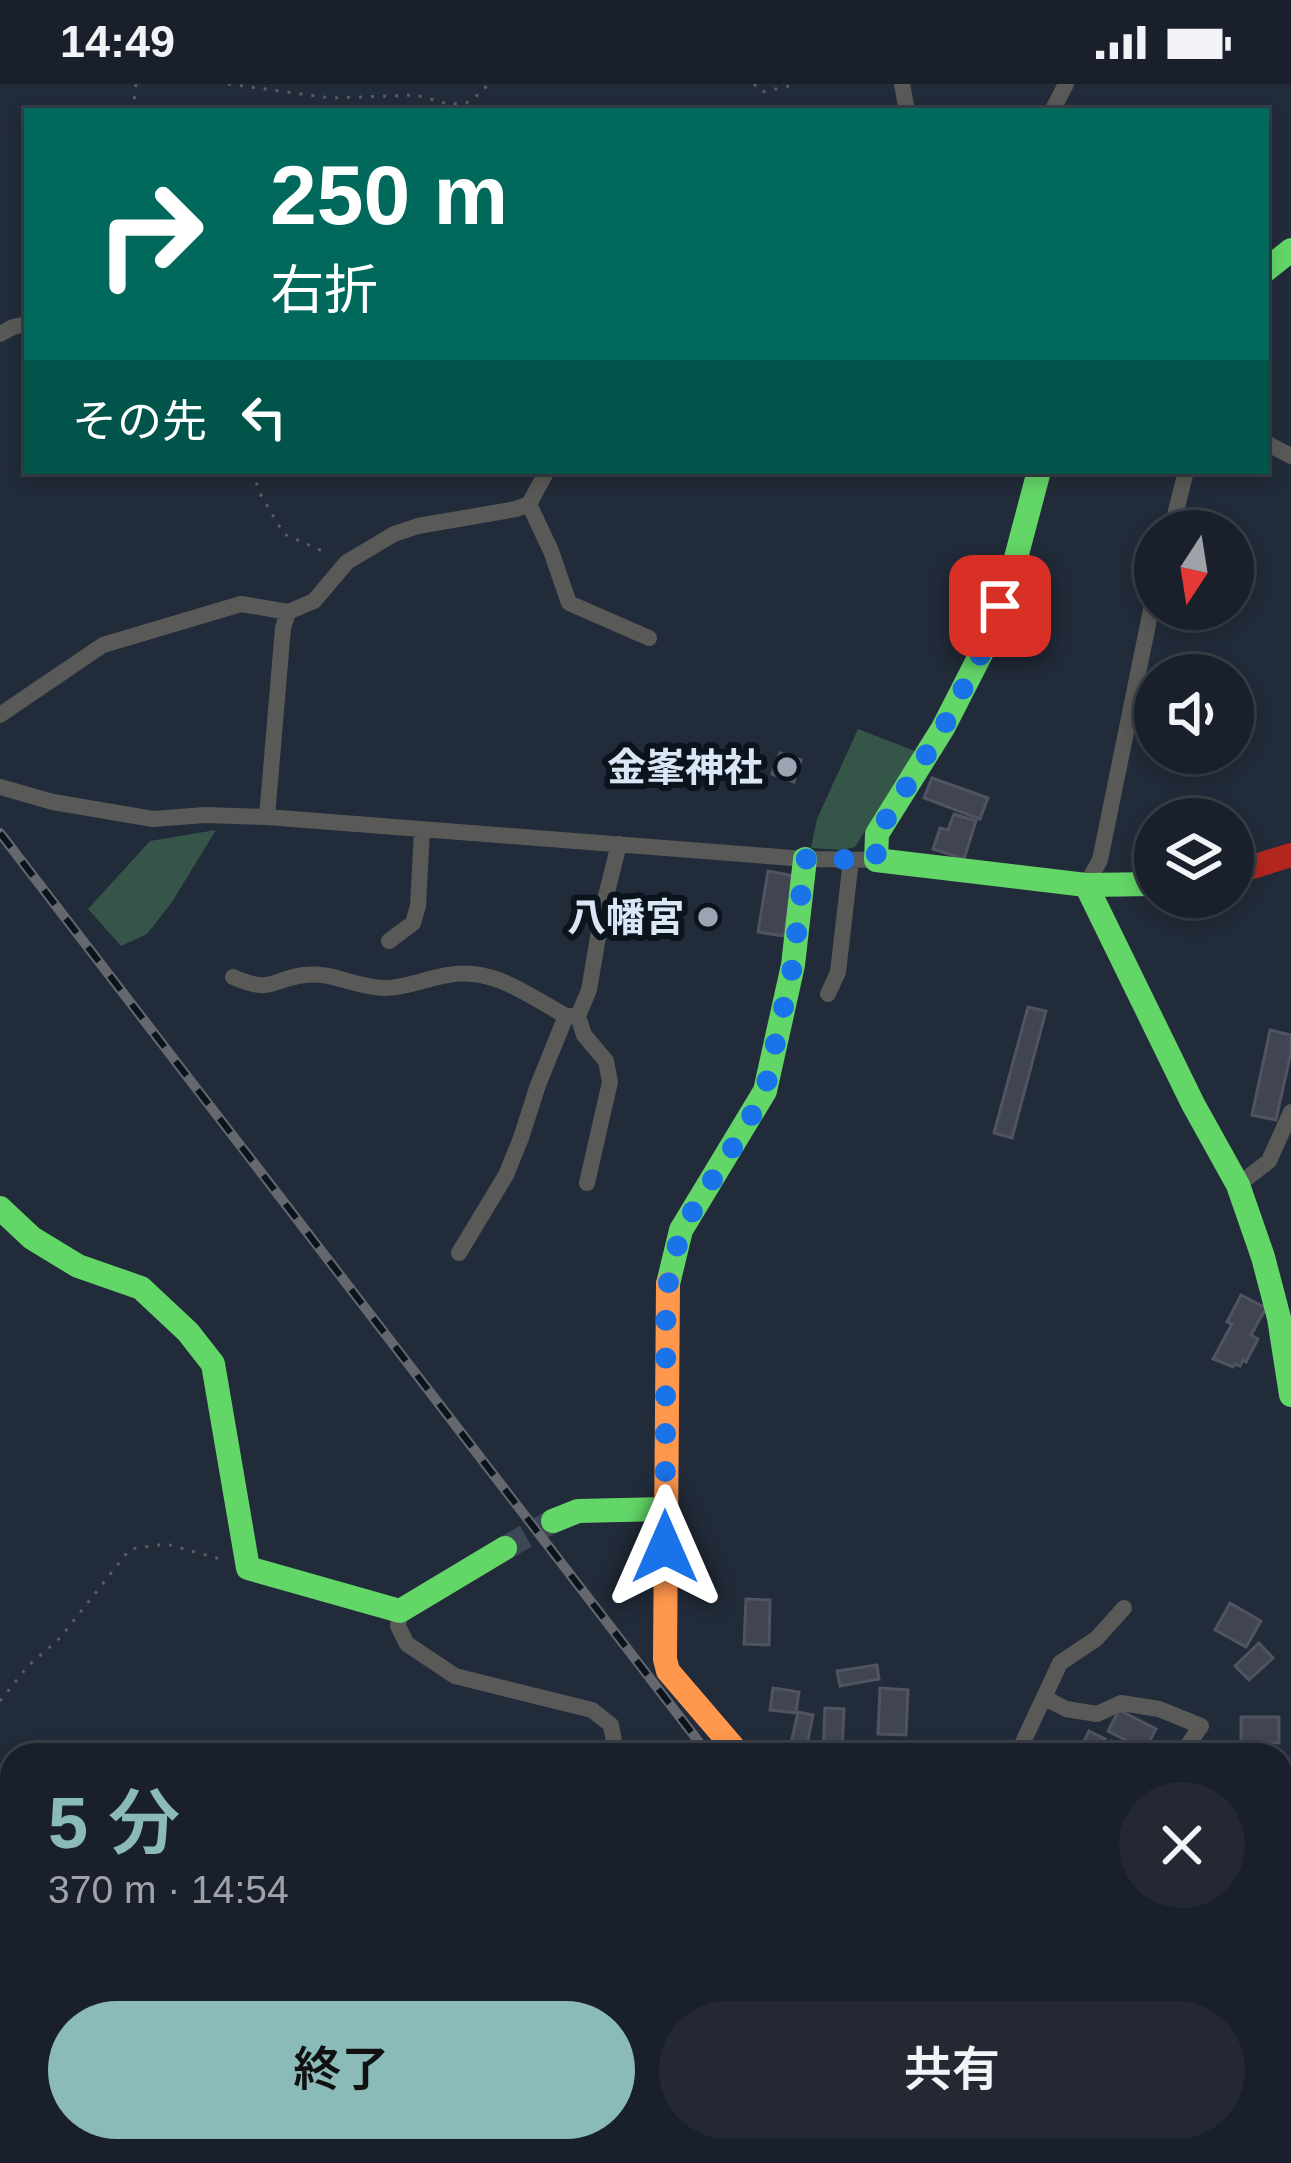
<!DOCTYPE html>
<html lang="ja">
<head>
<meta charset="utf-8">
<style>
	body { margin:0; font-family:Helvetica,"Noto Sans JP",sans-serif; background:#232833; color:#f1f3f6; height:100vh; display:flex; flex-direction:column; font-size:45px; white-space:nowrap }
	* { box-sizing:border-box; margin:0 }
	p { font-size:39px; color:#9fa3a9 }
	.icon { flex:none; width:66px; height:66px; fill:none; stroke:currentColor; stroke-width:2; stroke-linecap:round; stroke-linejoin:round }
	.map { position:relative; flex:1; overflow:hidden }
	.panel { position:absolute; left:0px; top:1659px; width:1293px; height:420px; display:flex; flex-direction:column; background:#1a202b; border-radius:36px 36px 0 0; box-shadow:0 6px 18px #0003,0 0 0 3px #383e47 }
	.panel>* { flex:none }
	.hud { position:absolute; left:24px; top:24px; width:1245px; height:366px; border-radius:0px; box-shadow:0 6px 18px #0003,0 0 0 3px #383e47; background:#00695c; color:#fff; overflow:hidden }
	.needle { width:78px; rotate:192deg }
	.buttons { position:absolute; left:1134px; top:426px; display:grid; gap:24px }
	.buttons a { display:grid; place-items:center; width:120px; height:120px; border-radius:50%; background:#1a202b; box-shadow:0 6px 18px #0003,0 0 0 3px #383e47; font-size:60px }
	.pin { position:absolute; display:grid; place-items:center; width:102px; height:102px; color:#fff; margin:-51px; border-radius:24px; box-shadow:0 6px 18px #0006 }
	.me { position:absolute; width:132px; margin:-66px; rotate:0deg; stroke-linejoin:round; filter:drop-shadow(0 0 9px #0008) }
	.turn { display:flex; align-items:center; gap:42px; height:252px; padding:0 48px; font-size:54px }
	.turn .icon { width:156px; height:156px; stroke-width:2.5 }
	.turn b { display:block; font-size:84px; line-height:102px }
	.then { display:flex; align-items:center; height:114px; padding:0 48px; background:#0003; gap:24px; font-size:45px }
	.round { display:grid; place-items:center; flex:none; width:126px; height:126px; border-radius:63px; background:#232833 }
	.summary { display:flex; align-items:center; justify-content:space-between; height:204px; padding:0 48px }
	h1 { font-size:72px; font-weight:600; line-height:90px; color:#8bbbb9 }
	.button { display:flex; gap:24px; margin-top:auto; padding:24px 48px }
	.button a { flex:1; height:138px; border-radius:72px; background:#8bbbb9; color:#111; font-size:48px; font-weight:600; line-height:138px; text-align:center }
	.button a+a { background:#232833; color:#f1f3f6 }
	.status { display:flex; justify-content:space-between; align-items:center; height:84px; padding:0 60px; background:#1a202b; direction:ltr }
	.status svg { height:33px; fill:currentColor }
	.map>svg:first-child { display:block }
	.green { fill:#345547 }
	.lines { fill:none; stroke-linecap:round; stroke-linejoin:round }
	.river { stroke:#0a1f26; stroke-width:36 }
	.building { fill:#414551; stroke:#505360; stroke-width:3 }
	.secondary-tunnel { stroke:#3e4755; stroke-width:24; stroke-dasharray:24 12; stroke-linecap:butt }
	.path { stroke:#5a5d5f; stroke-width:3; stroke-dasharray:3 9; stroke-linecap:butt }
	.street { stroke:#595a58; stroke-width:16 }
	.fast { stroke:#63d668; stroke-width:24 }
	.slow { stroke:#ff974d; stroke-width:24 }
	.jam { stroke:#b3261e; stroke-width:24 }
	.rail-casing { stroke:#65686e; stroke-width:10 }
	.rail { stroke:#0b131d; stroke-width:6; stroke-dasharray:18; stroke-linecap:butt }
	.route { stroke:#1a73e8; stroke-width:21; stroke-dasharray:0 37.8 }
	.poi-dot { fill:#9aa4b3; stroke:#0b131d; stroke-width:4.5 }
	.labels { text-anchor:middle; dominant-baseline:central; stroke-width:12; stroke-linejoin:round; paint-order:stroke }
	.poi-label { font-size:39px; font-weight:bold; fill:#dae5f5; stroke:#0b131d; text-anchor:end }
</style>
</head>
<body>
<div class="status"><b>14:49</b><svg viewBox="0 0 49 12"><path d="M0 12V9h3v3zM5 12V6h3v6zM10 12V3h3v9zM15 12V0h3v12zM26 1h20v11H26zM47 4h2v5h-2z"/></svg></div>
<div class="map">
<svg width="1291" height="2079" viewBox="0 0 1291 2079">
	<rect width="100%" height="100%" fill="#222b39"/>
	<path class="green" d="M858 645 915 667 855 763 844 766 811 764 817 735Z
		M216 746 172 818 147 850 121 862 88 825 150 757Z"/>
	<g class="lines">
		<path class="river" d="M1281 2032 1291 2033
			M494 2079 535 2067"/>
	</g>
	<path class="building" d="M780 669 801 676 794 698 772 690Z
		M932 694 988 714 980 735 924 714Z
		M954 730 976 737 964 775 933 765 940 744 948 746Z
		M768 787 794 792 784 852 758 848Z
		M1028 923 1046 927 1012 1054 994 1049Z
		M1270 946 1291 951V968L1276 1036 1252 1031Z
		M1241 1211 1266 1224 1251 1251 1258 1255 1246 1278 1243 1276 1240 1282 1235 1280 1233 1283 1213 1275 1232 1240 1227 1238Z
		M746 1515 770 1516 769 1561 744 1560Z
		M1230 1519 1261 1537 1246 1563 1215 1546Z
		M1259 1559 1273 1574 1249 1596 1235 1582Z
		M877 1581 879 1595 840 1602 837 1587Z
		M773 1604 799 1608 796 1629 770 1626Z
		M880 1604 908 1606 906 1651 878 1650Z
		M825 1624 844 1625 842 1667 823 1666Z
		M1119 1626 1156 1645 1145 1666 1108 1647Z
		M798 1628 813 1631 805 1671 789 1668Z
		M1241 1633H1279V1659H1241Z
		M1089 1647 1105 1655 1097 1671H1077Z
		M1112 1657 1135 1668 1134 1671H1106Z
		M1281 1810H1291V1843L1283 1842Z
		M1281 1869 1285 1870 1284 1881 1291 1882V1917L1282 1916 1281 1924Z"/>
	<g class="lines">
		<path class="secondary-tunnel" d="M505 1464 553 1437"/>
		<path class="path" d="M228 0 331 14 416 11 448 20 466 19 482 8 488 0
			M754 0 762 8 798 0
			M133 27 136 0
			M253 387 259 408 284 450 329 470
			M0 1617 28 1582 60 1554 130 1465 166 1460 224 1476"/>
		<path class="street" d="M902 0 907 27
			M1052 27 1066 0
			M0 250 13 243 27 240
			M1266 359 1291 372
			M529 420 551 467 569 519 649 554
			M1171 447 1186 387
			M0 631 103 561 241 520 288 528 314 517 347 478 394 450 418 442 516 425 529 420 547 387
			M0 703 53 718 153 735 205 731 267 733 805 775 876 776
			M267 733 283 544 288 528
			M1086 801 1100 776 1155 506
			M389 857 413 839 418 822 422 746
			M233 893C272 910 269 896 304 891 331 887 357 904 385 904 406 904 427 894 448 891 492 882 529 912 566 932H578L589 906 603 824 619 760
			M828 910 838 888 851 776
			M578 932 584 951 606 977 610 998 587 1099
			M1238 1101 1269 1077 1291 1028
			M459 1169 506 1091 521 1054 538 1001 566 932
			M400 1527 398 1542 407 1560 455 1592 592 1626 611 1641 615 1663 614 1671
			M1045 1614 1066 1625 1097 1630 1121 1619 1159 1625 1201 1642 1181 1671
			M910 1671 929 1668 965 1671
			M1017 1671 1060 1579 1096 1555 1124 1524
			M1281 1852 1291 1858
			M0 2047 12 2039"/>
		<path class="fast" d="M1266 186 1291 166
			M1039 387 1013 485 986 560 943 644 877 750 876 776 1086 801 1155 800
			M1086 801 1193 1020 1238 1101 1263 1173 1279 1234 1291 1311
			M0 1124 32 1154 78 1182 141 1204 188 1248 213 1280 248 1484 400 1527 505 1464
			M668 1200 681 1146 765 1007 793 881 805 775
			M553 1437 578 1427 665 1425"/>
		<path class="slow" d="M668 1200 665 1575 668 1587 740 1671"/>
		<path class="jam" d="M1233 789 1291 771"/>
		<g class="rail-casing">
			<path id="rail" d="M0 749 709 1671
				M997 2067 1007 2079"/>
		</g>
		<use href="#rail" class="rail"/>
	</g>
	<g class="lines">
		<path class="route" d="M665 1463 666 1209 681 1146 745 1044 765 1006 793 881 805 775 876 776 877 750 943 644 986 560 1000 522"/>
	</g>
	<g class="poi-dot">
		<circle cx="787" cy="683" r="12"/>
		<circle cx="708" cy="833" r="12"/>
	</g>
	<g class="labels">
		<g class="poi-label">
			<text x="763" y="683">金峯神社</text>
			<text x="684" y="833">八幡宮</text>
		</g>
	</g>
</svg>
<div class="buttons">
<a><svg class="needle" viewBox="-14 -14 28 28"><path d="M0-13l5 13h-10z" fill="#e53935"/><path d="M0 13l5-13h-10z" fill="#9fa3a9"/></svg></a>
<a><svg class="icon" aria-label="sound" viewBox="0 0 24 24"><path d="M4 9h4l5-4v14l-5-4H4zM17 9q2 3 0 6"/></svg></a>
<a><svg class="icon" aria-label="layers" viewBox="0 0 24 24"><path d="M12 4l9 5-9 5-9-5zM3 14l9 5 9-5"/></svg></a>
</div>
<div class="pin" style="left:1000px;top:522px;background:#d93025"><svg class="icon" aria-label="arrive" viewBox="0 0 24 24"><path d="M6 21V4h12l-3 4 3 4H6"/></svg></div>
<svg class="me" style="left:665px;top:1463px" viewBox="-20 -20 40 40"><path d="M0-17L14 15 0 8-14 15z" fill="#1a73e8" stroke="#fff" stroke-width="4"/></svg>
<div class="hud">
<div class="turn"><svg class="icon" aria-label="right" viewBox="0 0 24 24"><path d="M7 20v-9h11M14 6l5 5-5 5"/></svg><div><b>250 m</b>右折</div></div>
<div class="then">その先<svg class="icon" aria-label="left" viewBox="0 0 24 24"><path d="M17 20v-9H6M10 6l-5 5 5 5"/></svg></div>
</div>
<section class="panel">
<div class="summary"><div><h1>5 分</h1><p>370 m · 14:54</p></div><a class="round"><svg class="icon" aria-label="close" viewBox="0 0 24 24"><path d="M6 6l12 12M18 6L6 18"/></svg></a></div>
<div class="button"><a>終了</a><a>共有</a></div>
</section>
</div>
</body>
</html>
